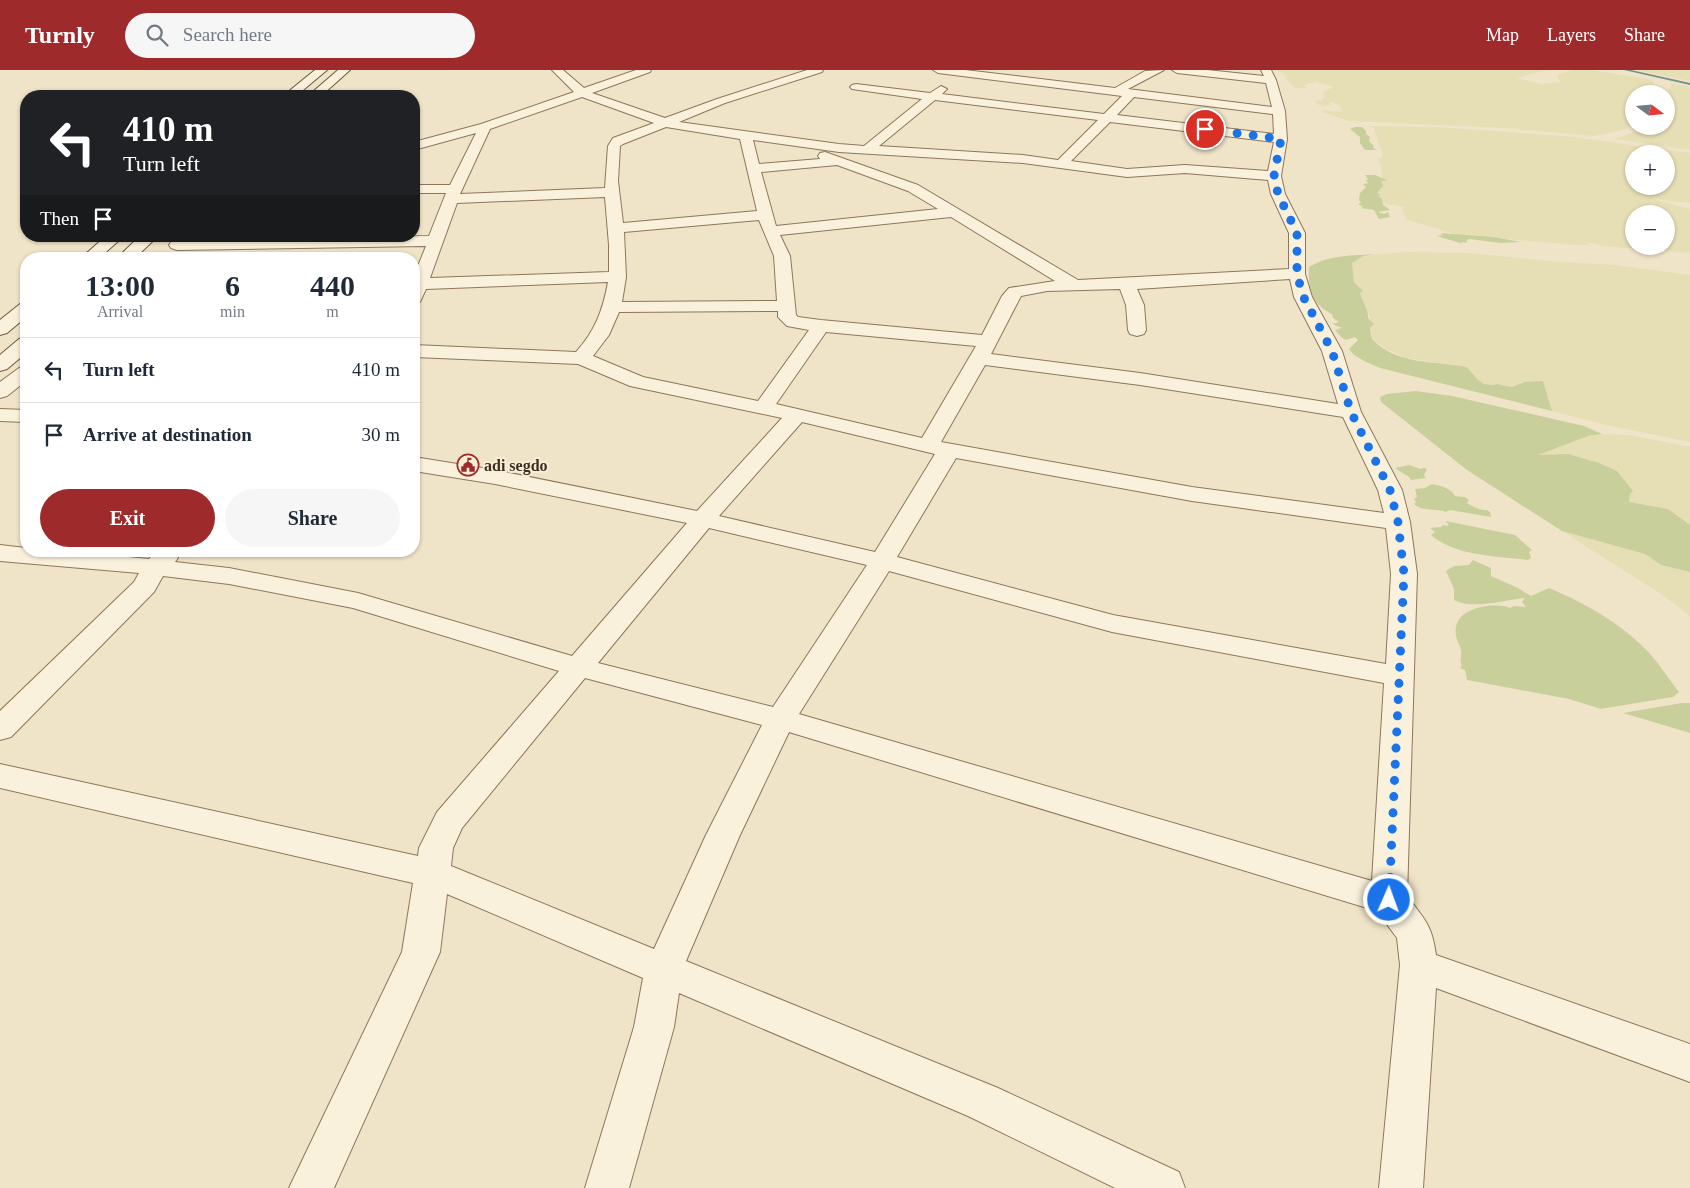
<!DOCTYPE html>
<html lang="en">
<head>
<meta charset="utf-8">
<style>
	body { margin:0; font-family:"Times New Roman",serif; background:#f6f6f7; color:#1f2937; height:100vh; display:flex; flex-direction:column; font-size:19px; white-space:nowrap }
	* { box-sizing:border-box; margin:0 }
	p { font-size:16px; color:#747a83 }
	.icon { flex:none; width:28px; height:28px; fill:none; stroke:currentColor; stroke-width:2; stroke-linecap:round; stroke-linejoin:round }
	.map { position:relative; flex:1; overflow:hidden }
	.side { position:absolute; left:20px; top:182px; width:400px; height:305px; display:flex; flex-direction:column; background:#fff; border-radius:20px; box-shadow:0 1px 4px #0004 }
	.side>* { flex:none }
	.guide { position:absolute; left:20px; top:20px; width:400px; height:152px; border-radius:20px; box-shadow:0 1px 4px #0004; background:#202124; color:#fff; overflow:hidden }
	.needle { width:32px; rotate:106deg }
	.fabs { position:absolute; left:1625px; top:15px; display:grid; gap:10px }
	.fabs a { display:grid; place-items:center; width:50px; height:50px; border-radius:50%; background:#fff; box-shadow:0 1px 4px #0004; font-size:25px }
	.pin { position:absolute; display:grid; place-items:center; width:42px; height:42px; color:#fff; margin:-21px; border:2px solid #fff; border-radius:50%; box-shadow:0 1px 5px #0007 }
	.me { position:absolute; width:55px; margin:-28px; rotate:2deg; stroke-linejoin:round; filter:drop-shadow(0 0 4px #0008) }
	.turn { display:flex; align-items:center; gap:18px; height:105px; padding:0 20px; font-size:22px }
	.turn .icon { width:65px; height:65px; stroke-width:2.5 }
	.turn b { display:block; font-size:35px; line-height:42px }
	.then { display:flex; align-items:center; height:48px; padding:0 20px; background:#0003; gap:10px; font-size:19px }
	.eta { display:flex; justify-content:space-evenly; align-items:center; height:85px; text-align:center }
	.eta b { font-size:30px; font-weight:800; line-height:35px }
	.button { display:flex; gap:10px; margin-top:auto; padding:10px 20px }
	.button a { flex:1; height:58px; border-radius:30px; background:#9e2a2b; color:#fff; font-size:20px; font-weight:800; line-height:58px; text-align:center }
	.button a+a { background:#f6f6f7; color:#1f2937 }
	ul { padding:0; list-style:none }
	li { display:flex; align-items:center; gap:15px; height:65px; padding:0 20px; border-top:1px solid #e0e1e3 }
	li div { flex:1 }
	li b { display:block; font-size:19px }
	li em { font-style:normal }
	header { display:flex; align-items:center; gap:30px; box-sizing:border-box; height:70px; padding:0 25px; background:#9e2a2b; color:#fff }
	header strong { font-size:24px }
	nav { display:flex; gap:28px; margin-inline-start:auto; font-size:18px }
	.search { width:350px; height:45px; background:#f6f6f7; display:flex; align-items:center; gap:12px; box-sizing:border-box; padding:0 18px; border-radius:28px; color:#747a83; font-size:19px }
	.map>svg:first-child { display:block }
	.farmland { fill:#e6deb5; fill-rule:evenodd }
	.green { fill:#c9cf9b }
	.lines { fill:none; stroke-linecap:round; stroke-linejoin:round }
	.stream { fill:#6f938a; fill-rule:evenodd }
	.street-casing { stroke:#8d765c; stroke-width:2 }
	.secondary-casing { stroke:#6f573f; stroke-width:2 }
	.street { fill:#faf1dc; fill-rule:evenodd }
	.secondary { fill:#faf1dc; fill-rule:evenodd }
	.route { stroke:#1a73e8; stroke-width:9; stroke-dasharray:0 16.2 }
	.labels { text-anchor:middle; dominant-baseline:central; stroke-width:4; stroke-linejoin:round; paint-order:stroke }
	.poi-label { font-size:16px; font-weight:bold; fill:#3d2e20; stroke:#f7eed8; text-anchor:start }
</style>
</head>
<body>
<header>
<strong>Turnly</strong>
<div class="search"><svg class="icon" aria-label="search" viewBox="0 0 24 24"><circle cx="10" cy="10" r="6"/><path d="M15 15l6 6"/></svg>Search here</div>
<nav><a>Map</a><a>Layers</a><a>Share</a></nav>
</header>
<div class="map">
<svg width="1690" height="1118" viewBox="0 0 1690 1118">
	<rect width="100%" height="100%" fill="#f0e4c8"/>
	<path class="farmland" d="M1274 0H1545L1517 8 1541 14 1561 12 1557 7 1559 4 1572 0H1591L1647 9 1653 11 1654 14 1645 24H1634V51L1626 59 1614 62 1593 66 1505 58 1348 51 1323 42 1322 40 1343 42 1339 35 1332 32 1330 33 1331 35 1322 36 1317 34 1316 30 1321 31 1324 28V24L1322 22 1334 17 1316 12 1303 15 1307 18H1295L1285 8 1288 7 1283 3Z
		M1637 0H1690V11L1659 5Z
		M1670 13 1690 17V80L1615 69 1639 60 1642 56H1666V22L1672 15Z
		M1364 56 1436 57 1565 66 1690 83V133L1654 129 1690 139V183L1601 176 1592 173H1588L1590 175H1577L1459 165 1407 150 1402 140 1404 137 1383 133 1378 126H1380L1377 122 1380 113 1381 111 1386 110 1382 108 1381 95 1377 90 1382 87V80L1379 76 1376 63 1374 61 1375 58ZM1634 84H1666V116H1634ZM1634 144H1666V176H1634Z
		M1405 182 1467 183 1561 192 1616 195 1690 205V372L1606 355 1552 341 1543 312 1512 317 1497 314 1493 315 1484 314 1477 309 1467 297 1406 288 1386 279 1373 269 1369 243 1362 231 1360 223 1362 221 1354 212 1352 193 1363 186Z
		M1602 364 1629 365 1690 377V455L1679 448 1629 432 1630 424 1537 385 1588 366Z
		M1562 461 1645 484 1661 495 1690 502V546L1664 526Z"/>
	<path class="green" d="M1355 57H1362L1366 61V64L1370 67 1369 71 1374 76 1373 78 1377 80H1365L1360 73V67L1350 59Z
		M1365 105H1375L1387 110 1381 111 1383 116 1377 123 1381 125 1378 126 1382 129 1383 135 1390 140 1378 142 1384 144 1388 142 1390 147 1379 149 1374 140 1361 138 1363 137 1358 134 1361 133 1359 130 1360 123 1366 117 1363 114 1369 113 1366 111 1368 109Z
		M1440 163 1493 167 1521 172 1501 173 1469 169 1466 171 1468 173 1460 172 1463 174 1437 166 1443 165Z
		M1376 184 1363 186 1352 193 1354 212 1363 221 1360 223C1362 231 1369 240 1368 248L1374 254 1370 258C1371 261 1371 268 1373 270 1397 295 1436 291 1467 297L1477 309 1484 314 1493 315 1497 314 1512 317 1525 312 1543 311 1552 341 1380 298 1366 292 1354 285 1349 279 1358 270 1355 267 1346 270 1342 268 1335 260 1342 258 1332 254 1339 252 1333 248 1332 244C1311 233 1308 219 1309 197 1331 184 1351 186 1376 184Z
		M1416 321 1452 326 1584 356 1602 364 1588 366 1538 385 1568 384 1599 393 1617 401 1633 421 1630 424 1629 432 1668 439 1690 455V502L1661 495 1645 484 1562 461 1467 400 1381 332 1380 327 1387 324Z
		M1409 395 1420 399 1425 398 1427 399 1424 405 1426 408 1411 410 1409 407 1395 398Z
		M1432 414C1441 416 1451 418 1455 426L1465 427 1469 430 1467 433C1472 436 1481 441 1487 440L1490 442 1491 447 1450 440 1446 442C1435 438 1423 442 1414 434L1416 432 1414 429 1417 427 1415 419 1425 418Z
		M1446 451 1515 465 1532 480 1529 482 1531 488 1528 490C1496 486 1455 486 1431 465L1435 462 1430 458 1441 457 1443 455 1449 456Z
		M1473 490 1491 498V506L1518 518 1531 526 1549 518C1586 533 1631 559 1656 591 1664 601 1671 612 1679 622L1673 627 1601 639 1569 629 1467 610 1465 600 1460 598 1462 596C1459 590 1462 586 1461 580 1459 573 1454 566 1456 557 1459 537 1495 532 1510 538L1514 536 1526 537 1522 532 1525 528C1504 530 1473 540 1454 530V519L1446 501 1454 496 1469 495Z
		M1690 633V663L1623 643 1682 633Z"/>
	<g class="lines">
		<path class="stream" d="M1624 0H1631L1690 13V15Z"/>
		<g class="street-casing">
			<path id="street" d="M552 0H563L584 18 636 0H651L650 2 592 23 665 48 717 29 807 0H823L822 2 725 33 679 52 839 74 864 76 922 29 852 19 850 17 852 15 856 14 930 23 941 16 947 19 942 24 1104 44 1122 26 938 3 933 0H965L1115 18 1145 1 1164 0 1128 19 1272 37 1266 13 1177 3 1172 0H1207L1264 6 1261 0H1271L1276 10 1285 41 1287 69 1281 106 1285 124 1305 163V204L1312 227 1342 281 1361 342 1402 420 1410 452 1417 504 1407 826C1425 850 1432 855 1436 885L1690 974V1012L1436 918 1423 1118H1379L1400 895 1397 868 1377 841 789 662 740 765 686 891 998 1018 1179 1102 1185 1118H1115L968 1046 679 923 674 957 629 1118H585L634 957 643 908 447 824 440 882 334 1118H289L402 882 413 813 0 718V694L418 786 419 778 437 742 559 601 353 538 229 514 163 506 154 522 11 667 0 670V641L134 512 139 503 0 491V475L26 478V481H65L149 489 156 481H175L179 486 175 492 229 498 358 523 572 586 687 453 495 414 414 401V387L495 400 697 441 782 348 630 316 578 294 414 287V275L576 282C595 261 603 240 608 212L426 219 420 232 414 233V206L426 176 177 180 171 178 169 175 171 172 177 170 429 166 446 123H414V115H450L476 63 414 80V72L481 54 574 22ZM582 27 654 53 613 68 608 76 605 118 460 124 490 59ZM1134 27 1273 44 1274 64 1117 45ZM935 30 1098 50 1058 90 1023 85 879 76ZM1110 52 1274 72 1268 101 1185 95 1127 99 1071 91ZM666 57 740 69 757 141 623 153 618 111 620 76 623 74ZM753 70 839 82 1023 93 1127 107 1185 103 1268 110 1271 124 1289 163V199L1078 210 918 115 825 82 820 83 818 86 820 89 759 94ZM837 95 908 121 938 139 776 156 761 102ZM605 127 609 175V202L430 208 457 133ZM951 147 1055 211 1009 218 1002 226 982 265 821 250 798 247 796 245 790 186 780 165ZM759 150 774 186 777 231 622 232 626 207 624 162ZM1290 209 1294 227 1322 281 1338 334 1140 303 991 284 1021 226 1047 221 1120 219 1126 235 1128 260 1130 264 1137 266 1144 264 1146 260 1144 235 1137 219ZM778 241V247L787 256 809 260 758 331 643 307 593 286 609 265 619 242ZM826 262 976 276 922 368 776 334ZM985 295 1140 315 1343 347 1378 420 1384 443 1192 417 941 372ZM802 352 935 384 875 482 719 446ZM956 388 1192 431 1386 458 1391 504 1386 594 1113 545 897 487ZM709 458 867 495 773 637 598 593ZM889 501 1112 562 1384 613 1372 811 799 644ZM585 608 762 655 706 765 654 879 451 796 453 778 462 758Z
				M26 296V311L7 326 0 328V312L19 298Z
				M0 339 26 340V352L0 351Z"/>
		</g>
		<g class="secondary-casing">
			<path id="secondary" d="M315 0H327L296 26H283Z
				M338 0H350L321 26H308Z
				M106 166H124L98 189H80Z
				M140 166H158L134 189H116Z
				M26 233V247L7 263 0 265V250L20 234Z
				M26 267V283L7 299 0 301V285L19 269Z"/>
		</g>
		<use href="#street" class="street"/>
		<use href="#secondary" class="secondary"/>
	</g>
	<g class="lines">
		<path class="route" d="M1205 59 1281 69 1274 106 1278 124 1297 163V204L1303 226 1332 281 1351 342 1390 420 1398 452 1404 504 1389 830"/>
	</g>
	<defs>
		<g id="civic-ring" transform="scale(1.125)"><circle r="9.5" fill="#f7eed8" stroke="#9e2a2b" stroke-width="1.5"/><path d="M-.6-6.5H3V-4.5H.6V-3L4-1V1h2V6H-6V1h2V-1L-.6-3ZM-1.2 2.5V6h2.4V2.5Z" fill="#9e2a2b"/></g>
	</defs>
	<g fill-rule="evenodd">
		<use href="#civic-ring" x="468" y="395"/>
	</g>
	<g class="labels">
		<g class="poi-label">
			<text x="484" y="395">adi segdo</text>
		</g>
	</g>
</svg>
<div class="fabs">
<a><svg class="needle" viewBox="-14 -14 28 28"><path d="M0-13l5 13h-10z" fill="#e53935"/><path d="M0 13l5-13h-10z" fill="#747a83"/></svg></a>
<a>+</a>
<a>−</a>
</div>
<div class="pin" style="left:1205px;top:59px;background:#d93025"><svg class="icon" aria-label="arrive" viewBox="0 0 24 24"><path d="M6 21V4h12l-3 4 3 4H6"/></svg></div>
<svg class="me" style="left:1389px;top:830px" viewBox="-20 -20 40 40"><circle r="17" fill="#1a73e8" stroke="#fff" stroke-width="3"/><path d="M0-11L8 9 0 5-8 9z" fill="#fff"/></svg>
<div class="guide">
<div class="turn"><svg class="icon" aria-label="left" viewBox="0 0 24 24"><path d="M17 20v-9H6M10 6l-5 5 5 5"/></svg><div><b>410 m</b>Turn left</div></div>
<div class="then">Then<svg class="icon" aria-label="arrive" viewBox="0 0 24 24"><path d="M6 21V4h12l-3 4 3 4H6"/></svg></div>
</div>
<section class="side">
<div class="eta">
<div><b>13:00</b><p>Arrival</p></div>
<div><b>6</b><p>min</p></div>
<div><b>440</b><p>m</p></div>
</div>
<ul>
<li><svg class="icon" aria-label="left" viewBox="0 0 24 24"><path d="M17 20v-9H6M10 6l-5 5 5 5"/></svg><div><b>Turn left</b></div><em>410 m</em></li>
<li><svg class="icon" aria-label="arrive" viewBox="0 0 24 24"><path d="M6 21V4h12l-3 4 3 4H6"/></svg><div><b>Arrive at destination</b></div><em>30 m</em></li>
</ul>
<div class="button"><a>Exit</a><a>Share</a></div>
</section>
</div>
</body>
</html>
